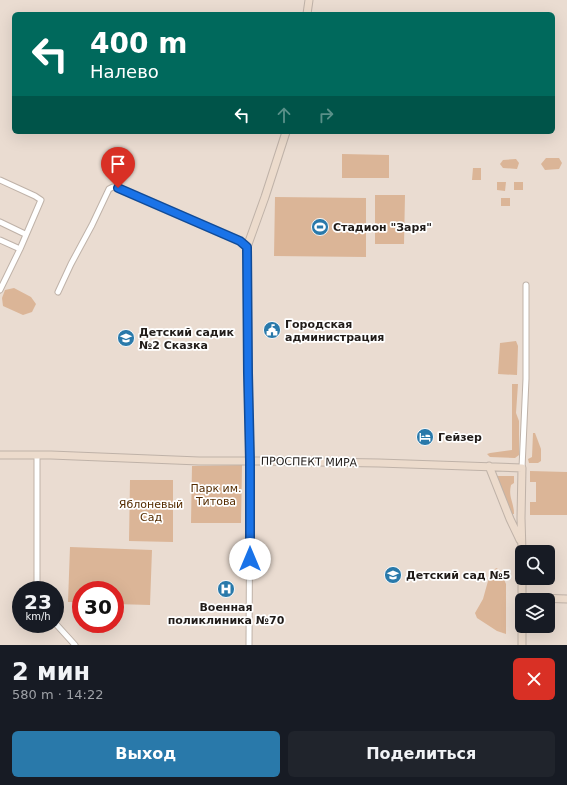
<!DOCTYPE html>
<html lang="ru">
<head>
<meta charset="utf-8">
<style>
	body { margin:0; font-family:"DejaVu Sans",sans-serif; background:#20242c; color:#f1f3f6; height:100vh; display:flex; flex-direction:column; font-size:15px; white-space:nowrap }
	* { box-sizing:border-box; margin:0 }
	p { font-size:13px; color:#9ea1a6 }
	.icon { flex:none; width:22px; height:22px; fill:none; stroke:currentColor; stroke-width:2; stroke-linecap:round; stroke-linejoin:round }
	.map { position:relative; height:645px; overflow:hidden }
	.panel { display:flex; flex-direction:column; background:#171b24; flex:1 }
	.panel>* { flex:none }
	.banner { position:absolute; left:12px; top:12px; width:543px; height:122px; border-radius:6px; box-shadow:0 4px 16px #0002; background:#00695c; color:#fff; overflow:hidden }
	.controls { position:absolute; left:515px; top:545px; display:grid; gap:8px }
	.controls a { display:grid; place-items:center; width:40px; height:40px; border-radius:6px; background:#171b24; box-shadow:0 4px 16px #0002; font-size:20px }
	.speed { position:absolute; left:12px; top:581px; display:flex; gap:8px; font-size:20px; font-weight:700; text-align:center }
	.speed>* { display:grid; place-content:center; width:52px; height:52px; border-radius:50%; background:#171b24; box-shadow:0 4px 16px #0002; line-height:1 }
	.speed small { font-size:10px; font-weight:400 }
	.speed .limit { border:6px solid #d22; background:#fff; color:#111 }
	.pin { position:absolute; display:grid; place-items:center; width:34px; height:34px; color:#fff; margin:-41px -17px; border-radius:50% 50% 50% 0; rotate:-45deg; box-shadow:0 0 4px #0007 }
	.pin .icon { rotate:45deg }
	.me { position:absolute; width:44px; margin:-22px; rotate:0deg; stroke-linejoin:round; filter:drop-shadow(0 0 3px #0008) }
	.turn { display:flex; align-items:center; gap:14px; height:84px; padding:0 12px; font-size:18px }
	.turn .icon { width:52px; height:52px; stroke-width:2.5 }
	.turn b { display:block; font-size:28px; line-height:34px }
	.lanes { display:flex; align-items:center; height:38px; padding:0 12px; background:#0003; justify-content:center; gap:20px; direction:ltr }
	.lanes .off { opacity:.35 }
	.round { display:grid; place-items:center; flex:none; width:42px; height:42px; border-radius:6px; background:#20242c }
	.summary { display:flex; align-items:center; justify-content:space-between; height:68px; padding:0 12px }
	h1 { font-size:24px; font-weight:600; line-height:30px }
	.primary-button { display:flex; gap:8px; margin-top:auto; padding:8px 12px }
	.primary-button a { flex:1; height:46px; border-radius:6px; background:#2979aa; color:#fff; font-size:16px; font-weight:600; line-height:46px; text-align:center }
	.primary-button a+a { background:#20242c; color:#f1f3f6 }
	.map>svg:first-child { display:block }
	.green { fill:#dbb597 }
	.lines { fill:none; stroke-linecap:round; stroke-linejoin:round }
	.street-casing { stroke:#bfb2a8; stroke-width:7 }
	.secondary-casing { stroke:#bfb2a8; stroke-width:9 }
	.street { stroke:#fff; stroke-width:5 }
	.secondary { stroke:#ecdbcc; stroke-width:7 }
	.route-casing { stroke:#114b97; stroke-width:10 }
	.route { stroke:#1a73e8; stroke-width:7 }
	.labels { text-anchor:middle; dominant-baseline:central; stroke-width:3.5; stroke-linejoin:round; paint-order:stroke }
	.poi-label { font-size:11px; font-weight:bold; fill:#211c19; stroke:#fff; text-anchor:start }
	.street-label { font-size:11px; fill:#211c19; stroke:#fff }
	.park-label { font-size:11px; fill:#552c00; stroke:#fff }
</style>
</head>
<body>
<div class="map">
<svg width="567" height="645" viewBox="0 0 567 645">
	<rect width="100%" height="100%" fill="#eadcd1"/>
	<path class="green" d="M342 154 389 155V178H342Z
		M546 158H559L562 163 559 169 545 170 541 164Z
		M516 159 519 163 517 169 503 168 500 164 503 160Z
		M473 168H481V180H472Z
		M497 182H506L505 191 497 190Z
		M514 182H523V190H514Z
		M375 195H405L404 244H375Z
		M275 197 366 198V257L274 256Z
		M501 198H510V206H501Z
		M14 288 31 297 36 304 32 312 23 315 3 306 2 298 5 290Z
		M516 341 518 346 517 375 498 374 500 343Z
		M512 384H518L516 413 519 421V455L515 458 490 457 487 454 490 453 512 450Z
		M533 433H535L541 449V461L538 463H529L528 459 532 457Z
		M242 465 241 523H191L192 466Z
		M530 471 567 472V515H530V502H536V482H530Z
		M496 476H514V483L511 485C508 497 514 502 514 514H512L510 512Z
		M130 480H173V542L129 541Z
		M70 547 152 550 150 605 115 604V590H81V602H68Z
		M496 568 500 570 506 584V634L497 631 477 618 475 613 483 599 488 581Z"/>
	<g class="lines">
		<g class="street-casing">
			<path id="street" d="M0 180 35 196 41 200 20 249 0 290
				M0 222 25 234
				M0 240 20 249
				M58 292 71 264 92 225 109 189 113 187 118 188 240 241 247 247
				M522 468 526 379V285
				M37 590V455
				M55 623 75 645
				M249 645 250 461"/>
		</g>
		<g class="secondary-casing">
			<path id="secondary" d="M307 14 309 0
				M0 455H51L199 461H258L379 463 522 468 521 518 522 552
				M250 461 248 373 247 247 265 197 286 132
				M489 466 510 519 520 540
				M522 598H537L567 599
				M522 600V578
				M522 645V626"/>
		</g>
		<use href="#street" class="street"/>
		<use href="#secondary" class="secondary"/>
	</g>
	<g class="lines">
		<g class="route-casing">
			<path id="route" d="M118 188 240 241 247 247 248 373 250 461V559"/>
		</g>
		<use href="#route" class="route"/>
	</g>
	<defs>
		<g id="stadium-disc" transform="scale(0.9)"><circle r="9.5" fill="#2979aa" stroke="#fff"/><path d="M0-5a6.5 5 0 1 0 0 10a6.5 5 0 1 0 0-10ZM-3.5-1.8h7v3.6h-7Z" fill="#fff"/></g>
		<g id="civic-disc" transform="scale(0.9)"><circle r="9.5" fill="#2979aa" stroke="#fff"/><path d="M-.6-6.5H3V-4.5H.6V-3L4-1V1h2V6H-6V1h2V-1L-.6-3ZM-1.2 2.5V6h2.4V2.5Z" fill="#fff"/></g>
		<g id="school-disc" transform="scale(0.9)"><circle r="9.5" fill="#2979aa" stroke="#fff"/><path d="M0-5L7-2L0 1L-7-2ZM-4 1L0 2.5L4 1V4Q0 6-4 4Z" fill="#fff"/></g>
		<g id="hotel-disc" transform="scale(0.9)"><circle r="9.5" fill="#2979aa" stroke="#fff"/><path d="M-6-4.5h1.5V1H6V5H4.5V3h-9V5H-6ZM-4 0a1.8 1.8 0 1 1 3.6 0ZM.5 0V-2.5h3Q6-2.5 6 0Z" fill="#fff"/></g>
		<g id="hospital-disc" transform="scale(0.9)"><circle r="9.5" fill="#2979aa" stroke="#fff"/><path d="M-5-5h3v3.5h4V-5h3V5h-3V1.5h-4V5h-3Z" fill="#fff"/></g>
	</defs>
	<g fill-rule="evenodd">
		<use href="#stadium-disc" x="320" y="227"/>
		<use href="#civic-disc" x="272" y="330"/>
		<use href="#school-disc" x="126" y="338"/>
		<use href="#hotel-disc" x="425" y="437"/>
		<use href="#school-disc" x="393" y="575"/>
		<use href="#hospital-disc" x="226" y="589"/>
	</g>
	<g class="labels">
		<g class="poi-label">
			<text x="333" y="227">Стадион "Заря"</text>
			<text x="285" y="324">Городская<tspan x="285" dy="13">администрация</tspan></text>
			<text x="139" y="332">Детский садик<tspan x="139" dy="13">№2 Сказка</tspan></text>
			<text x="438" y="437">Гейзер</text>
			<text x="406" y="575">Детский сад №5</text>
			<text x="226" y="607" text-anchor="middle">Военная<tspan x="226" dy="13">поликлиника №70</tspan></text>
		</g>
		<g class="street-label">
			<text transform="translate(309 462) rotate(1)">ПРОСПЕКТ МИРА</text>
		</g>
		<g class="park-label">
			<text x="216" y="488">Парк им.<tspan x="216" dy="13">Титова</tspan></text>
			<text x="151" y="504">Яблоневый<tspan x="151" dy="13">Сад</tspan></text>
		</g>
	</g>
</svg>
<div class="controls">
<a><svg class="icon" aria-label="search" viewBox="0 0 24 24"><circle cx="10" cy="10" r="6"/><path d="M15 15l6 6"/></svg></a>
<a><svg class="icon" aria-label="layers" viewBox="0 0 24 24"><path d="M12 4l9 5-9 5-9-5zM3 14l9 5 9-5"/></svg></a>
</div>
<div class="speed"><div>23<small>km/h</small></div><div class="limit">30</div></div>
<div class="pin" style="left:118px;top:188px;background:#d93025"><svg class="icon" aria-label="arrive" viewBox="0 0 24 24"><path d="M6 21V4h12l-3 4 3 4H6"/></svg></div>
<svg class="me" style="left:250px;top:559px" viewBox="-20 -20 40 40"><circle r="19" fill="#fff"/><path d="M0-13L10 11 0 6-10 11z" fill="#1a73e8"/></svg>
<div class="banner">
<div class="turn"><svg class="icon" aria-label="left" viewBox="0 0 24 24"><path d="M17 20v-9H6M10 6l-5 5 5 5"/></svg><div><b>400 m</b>Налево</div></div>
<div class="lanes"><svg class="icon" aria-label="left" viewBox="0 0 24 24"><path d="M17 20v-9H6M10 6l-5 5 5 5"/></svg><svg class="icon off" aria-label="ahead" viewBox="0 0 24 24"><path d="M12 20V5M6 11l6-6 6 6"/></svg><svg class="icon off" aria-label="right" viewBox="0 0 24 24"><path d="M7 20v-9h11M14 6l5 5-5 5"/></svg></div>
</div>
</div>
<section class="panel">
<div class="summary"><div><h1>2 мин</h1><p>580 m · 14:22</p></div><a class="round" style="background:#d93025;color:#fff"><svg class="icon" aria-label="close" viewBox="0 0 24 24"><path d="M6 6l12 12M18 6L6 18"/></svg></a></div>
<div class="primary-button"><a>Выход</a><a>Поделиться</a></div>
</section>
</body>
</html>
